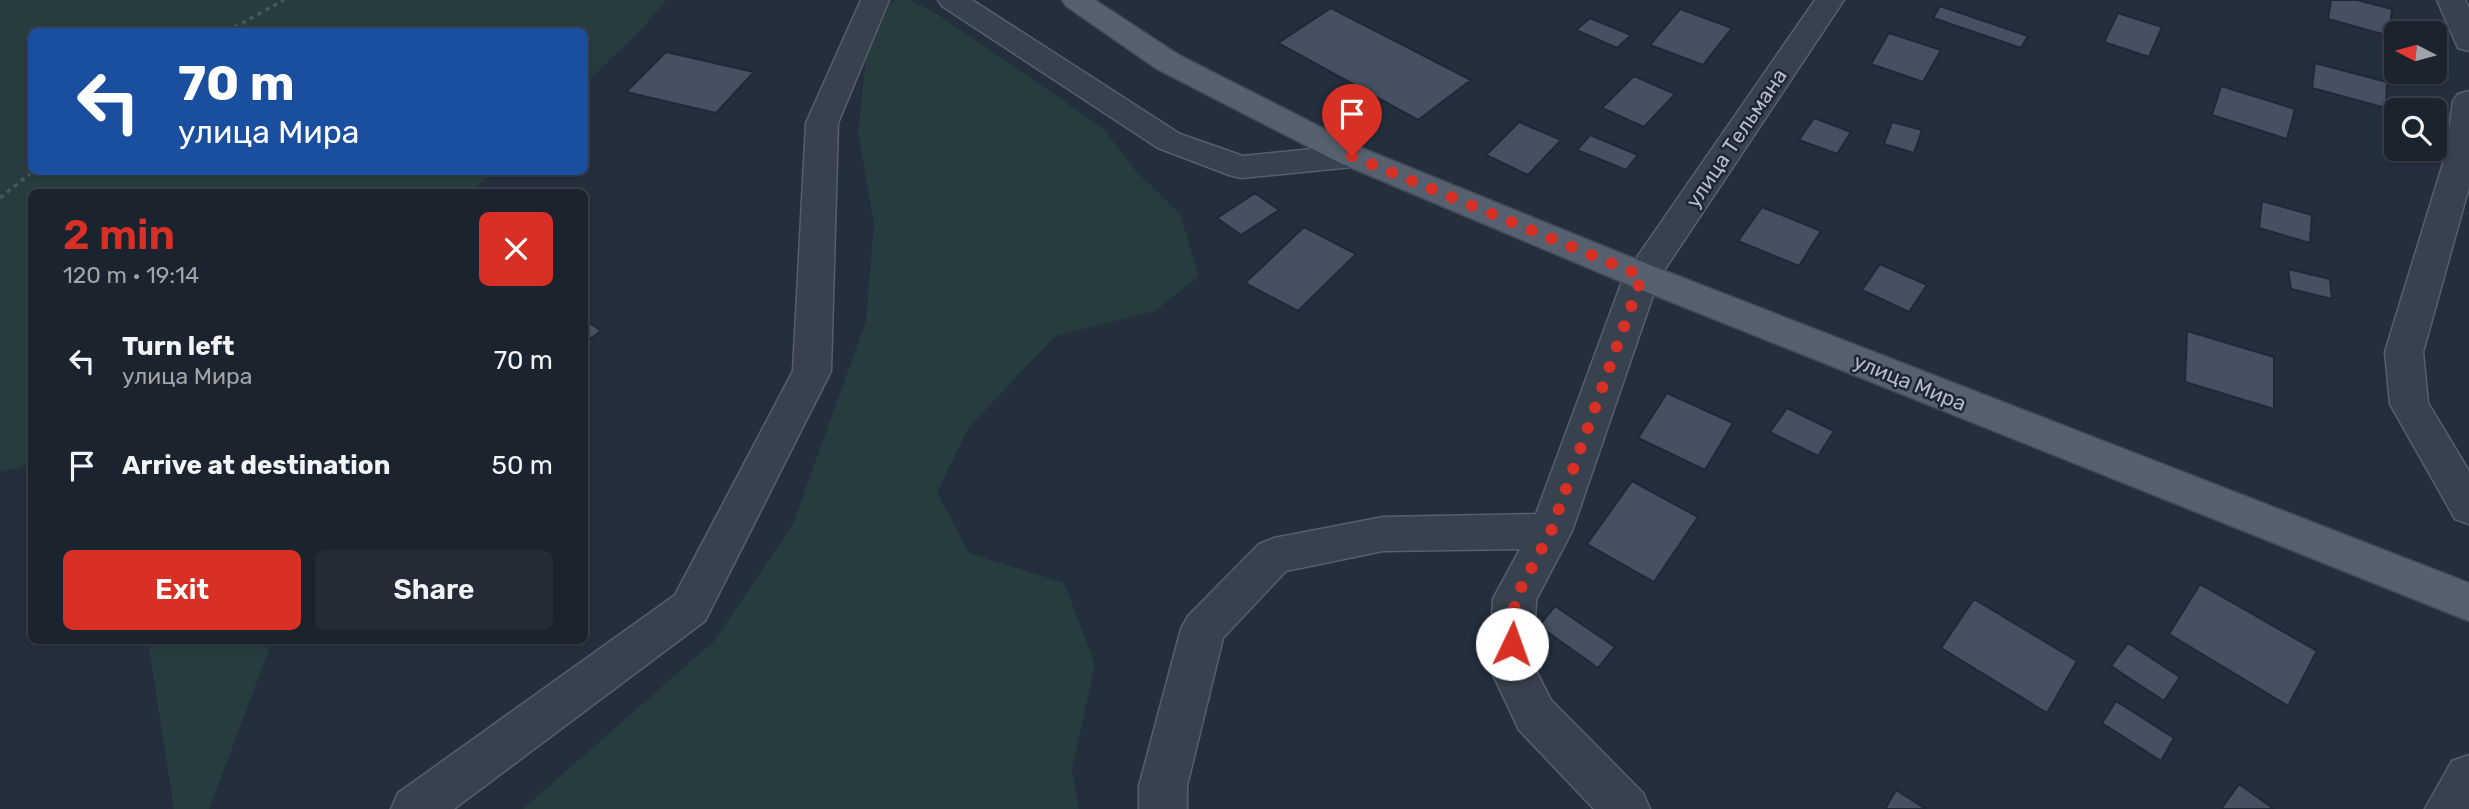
<!DOCTYPE html>
<html lang="en">
<head>
<meta charset="utf-8">
<style>
	body { margin:0; font-family:Rubik,sans-serif; background:#242b36; color:#f1f3f6; height:100vh; display:flex; flex-direction:column; font-size:26px; white-space:nowrap }
	* { box-sizing:border-box; margin:0 }
	p { font-size:23px; color:#a0a4aa }
	.icon { flex:none; width:38px; height:38px; fill:none; stroke:currentColor; stroke-width:2; stroke-linecap:round; stroke-linejoin:round }
	.map { position:relative; flex:1; overflow:hidden }
	.drawer { position:absolute; left:28px; top:189px; width:560px; height:455px; display:flex; flex-direction:column; background:#1b232e; border-radius:10px; box-shadow:0 2px 5px #0004,0 0 0 2px #39404a }
	.drawer>* { flex:none }
	.top-card { position:absolute; left:28px; top:28px; width:560px; height:147px; border-radius:10px; box-shadow:0 2px 5px #0004,0 0 0 2px #39404a; background:#1a4fa0; color:#fff; overflow:hidden }
	.needle { width:46px; rotate:276deg }
	.fabs { position:absolute; left:2384px; top:21px; display:grid; gap:14px }
	.fabs a { display:grid; place-items:center; width:63px; height:63px; border-radius:10px; background:#1b232e; box-shadow:0 2px 5px #0004,0 0 0 2px #39404a; font-size:35px }
	.pin { position:absolute; display:grid; place-items:center; width:60px; height:60px; color:#fff; margin:-72px -30px; border-radius:50% 50% 50% 0; rotate:-45deg; box-shadow:0 0 7px #0007 }
	.pin .icon { rotate:45deg }
	.me { position:absolute; width:77px; margin:-38px; rotate:3deg; stroke-linejoin:round; filter:drop-shadow(0 0 5px #0008) }
	.turn { display:flex; align-items:center; gap:24px; height:147px; padding:0 35px; font-size:32px }
	.turn .icon { width:91px; height:91px; stroke-width:2.5 }
	.turn b { display:block; font-size:49px; line-height:60px }
	.round { display:grid; place-items:center; flex:none; width:74px; height:74px; border-radius:10px; background:#242b36 }
	.overview { display:flex; align-items:center; justify-content:space-between; height:119px; padding:0 35px }
	h1 { font-size:42px; font-weight:600; line-height:52px; color:#d93025 }
	.button { display:flex; gap:14px; margin-top:auto; padding:14px 35px }
	.button a { flex:1; height:80px; border-radius:10px; background:#d93025; color:#fff; font-size:28px; font-weight:600; line-height:80px; text-align:center }
	.button a+a { background:#242b36; color:#f1f3f6 }
	ul { padding:0; list-style:none }
	li { display:flex; align-items:center; gap:21px; height:105px; padding:0 35px }
	li div { flex:1 }
	li b { display:block; font-size:26px }
	li em { font-style:normal }
	.map>svg:first-child { display:block }
	.green { fill:#263c3f }
	.building { fill:#455162; stroke:#1f2835; stroke-width:2 }
	.lines { fill:none; stroke-linecap:round; stroke-linejoin:round }
	.minor-casing { stroke:#565f6c; stroke-width:3 }
	.major-casing { stroke:#414a57; stroke-width:3 }
	.path { stroke:#44595c; stroke-width:3.5; stroke-dasharray:4.5 4.5; stroke-linecap:butt }
	.minor { fill:#38414e; fill-rule:evenodd }
	.major { fill:#56606e; fill-rule:evenodd }
	.route { stroke:#d93025; stroke-width:12; stroke-dasharray:0 21.6 }
	.labels { text-anchor:middle; dominant-baseline:central; stroke-width:5; stroke-linejoin:round; paint-order:stroke }
	.street-label { font-size:21px; fill:#b4bcc9; stroke:#1d2633 }
</style>
</head>
<body>
<div class="map">
<svg width="2469" height="809" viewBox="0 0 2469 809">
	<rect width="100%" height="100%" fill="#242f3e"/>
	<path class="green" d="M0 0H666L644 27 585 84 584 32H32V172H493L471 192H32L31 465 0 472Z
		M896 0H908L936 13 1103 128 1133 168 1180 214 1199 276 1155 311 1055 336 969 427 937 492 969 553 1064 583 1095 664 1072 770 1079 809H523L714 641 793 524 866 321 874 225 858 131 867 51 883 11Z
		M148 641H272L209 809H174Z"/>
	<path class="building" d="M2331 0H2357L2392 9 2389 36 2328 19Z
		M1940 6 2028 36 2021 48 1933 18Z
		M1331 8 1471 80 1418 120 1278 43Z
		M1680 9 1732 28 1703 65 1650 45Z
		M2118 13 2162 27 2149 57 2104 42Z
		M1590 18 1631 35 1617 48 1576 30Z
		M1889 33 1941 50 1923 82 1871 64Z
		M666 52 754 72 716 113 626 92Z
		M2315 63 2387 82 2386 108 2312 88Z
		M1634 76 1675 94 1644 127 1602 108Z
		M2221 86 2295 109 2287 139 2212 115Z
		M1814 118 1851 132 1837 154 1799 140Z
		M1519 122 1561 140 1528 175 1486 155Z
		M1892 122 1922 130 1914 153 1884 144Z
		M1590 135 1638 155 1626 170 1577 150Z
		M1255 193 1279 210 1241 235 1217 218Z
		M2262 201 2312 215 2310 243 2259 228Z
		M1762 207 1821 231 1799 266 1738 241Z
		M1304 227 1356 254 1298 311 1245 283Z
		M1880 264 1927 285 1909 312 1862 290Z
		M2288 269 2330 279 2332 299 2291 289Z
		M584 319 601 331 584 343Z
		M2187 331 2274 357V409L2185 382Z
		M1667 393 1733 423 1705 470 1638 438Z
		M1787 408 1834 431 1818 456 1770 432Z
		M1632 481 1698 517 1654 582 1587 544Z
		M2200 584 2317 651 2288 706 2169 634Z
		M1974 599 2077 661 2047 713 1941 648Z
		M1555 606 1615 647 1598 668 1539 626Z
		M2128 643 2180 677 2164 701 2111 666Z
		M2116 701 2174 738 2161 761 2102 723Z
		M2239 784 2274 809H2221Z
		M1896 790 1926 809H1885Z"/>
	<g class="lines">
		<g class="minor-casing">
			<path id="minor" d="M861 0H889L838 123 831 371 705 621 454 809H391L398 793 675 595 793 371 806 123Z
				M938 0H972L1180 134 1243 156 1352 145 1364 149 1368 156 1364 163 1352 167 1241 178 1229 175 1158 148 942 6Z
				M1815 0H1844L1659 278 1572 531 1536 600 1533 665 1551 700 1643 793 1650 809H1594L1519 730 1489 666 1493 599 1520 549 1383 551 1286 571 1223 638 1187 786V809H1139V786L1181 629 1188 616 1259 544 1274 538 1383 517 1536 514 1624 276Z
				M2437 0H2465L2469 8V51L2458 48Z
				M2469 91V187L2423 352 2428 403 2469 471V524L2455 519 2390 404 2385 352 2445 157 2453 101 2458 94Z
				M2469 755V809H2425L2452 761Z"/>
		</g>
		<g class="major-casing">
			<path id="major" d="M1062 0H1095L1179 55 1364 149 1655 267 2469 583V621L1629 285 1340 163 1157 69 1066 6Z"/>
		</g>
		<path class="path" d="M226 32 284 0
			M0 198 32 172"/>
		<use href="#minor" class="minor"/>
		<use href="#major" class="major"/>
	</g>
	<g class="lines">
		<path class="route" d="M1352 156 1642 276 1551 531 1515 599 1512 644"/>
	</g>
	<g class="labels">
		<g class="street-label">
			<text transform="translate(1736 138) rotate(-56)">улица Тельмана</text>
			<text transform="translate(1910 382) rotate(22)">улица Мира</text>
		</g>
	</g>
</svg>
<div class="fabs">
<a><svg class="needle" viewBox="-14 -14 28 28"><path d="M0-13l5 13h-10z" fill="#e53935"/><path d="M0 13l5-13h-10z" fill="#a0a4aa"/></svg></a>
<a><svg class="icon" aria-label="search" viewBox="0 0 24 24"><circle cx="10" cy="10" r="6"/><path d="M15 15l6 6"/></svg></a>
</div>
<div class="pin" style="left:1352px;top:156px;background:#d93025"><svg class="icon" aria-label="arrive" viewBox="0 0 24 24"><path d="M6 21V4h12l-3 4 3 4H6"/></svg></div>
<svg class="me" style="left:1512px;top:644px" viewBox="-20 -20 40 40"><circle r="19" fill="#fff"/><path d="M0-13L10 11 0 6-10 11z" fill="#d93025"/></svg>
<div class="top-card">
<div class="turn"><svg class="icon" aria-label="left" viewBox="0 0 24 24"><path d="M17 20v-9H6M10 6l-5 5 5 5"/></svg><div><b>70 m</b>улица Мира</div></div>
</div>
<section class="drawer">
<div class="overview"><div><h1>2 min</h1><p>120 m · 19:14</p></div><a class="round" style="background:#d93025;color:#fff"><svg class="icon" aria-label="close" viewBox="0 0 24 24"><path d="M6 6l12 12M18 6L6 18"/></svg></a></div>
<ul>
<li><svg class="icon" aria-label="left" viewBox="0 0 24 24"><path d="M17 20v-9H6M10 6l-5 5 5 5"/></svg><div><b>Turn left</b><p>улица Мира</p></div><em>70 m</em></li>
<li><svg class="icon" aria-label="arrive" viewBox="0 0 24 24"><path d="M6 21V4h12l-3 4 3 4H6"/></svg><div><b>Arrive at destination</b></div><em>50 m</em></li>
</ul>
<div class="button"><a>Exit</a><a>Share</a></div>
</section>
</div>
</body>
</html>
